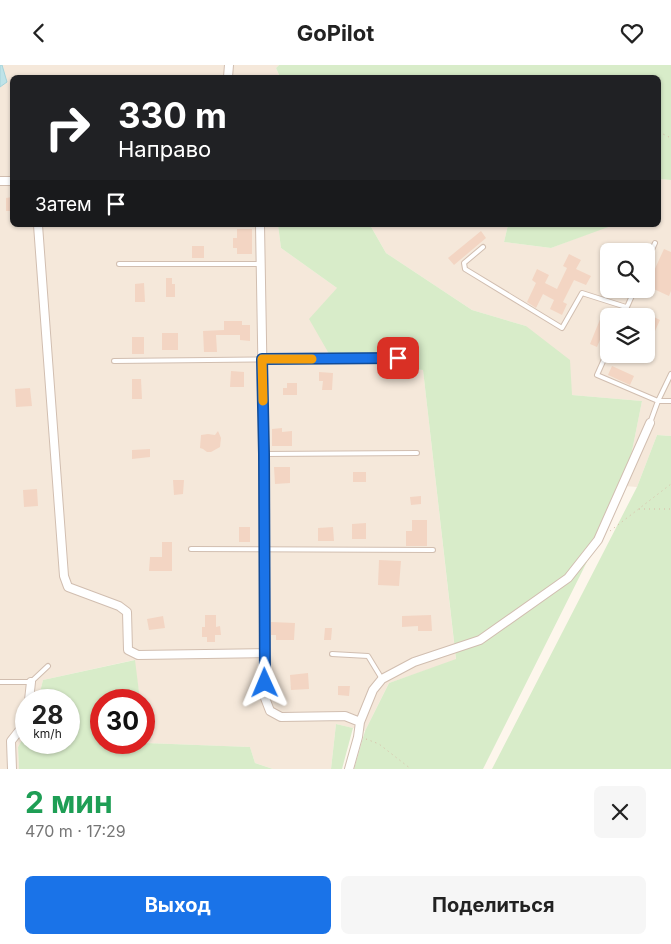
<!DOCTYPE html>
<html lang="ru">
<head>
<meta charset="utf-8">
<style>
	body { margin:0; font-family:Inter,sans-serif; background:#f6f6f6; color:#222; height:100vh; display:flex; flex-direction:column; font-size:19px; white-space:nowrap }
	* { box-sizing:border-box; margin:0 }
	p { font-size:16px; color:#767676 }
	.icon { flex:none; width:28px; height:28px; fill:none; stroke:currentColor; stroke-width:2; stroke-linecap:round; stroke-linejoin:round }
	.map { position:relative; height:704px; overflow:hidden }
	.panel { display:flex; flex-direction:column; background:#fff; flex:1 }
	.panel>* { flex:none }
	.top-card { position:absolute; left:10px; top:10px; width:651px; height:152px; border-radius:8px; box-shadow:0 1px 4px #0004; background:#202124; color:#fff; overflow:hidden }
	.tools { position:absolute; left:600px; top:178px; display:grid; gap:10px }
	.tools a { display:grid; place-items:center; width:55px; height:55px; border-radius:8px; background:#fff; box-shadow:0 1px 4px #0004; font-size:25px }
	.speed { position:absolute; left:15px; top:624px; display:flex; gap:10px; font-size:25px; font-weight:700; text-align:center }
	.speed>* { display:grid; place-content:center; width:65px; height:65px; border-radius:50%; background:#fff; box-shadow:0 1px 4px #0004; line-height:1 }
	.speed small { font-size:12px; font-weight:400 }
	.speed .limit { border:8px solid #d22; background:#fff; color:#111 }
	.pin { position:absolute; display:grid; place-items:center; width:42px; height:42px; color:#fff; margin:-21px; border-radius:10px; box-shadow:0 2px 8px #0006 }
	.me { position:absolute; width:55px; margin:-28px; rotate:359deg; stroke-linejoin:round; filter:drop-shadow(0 0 4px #0008) }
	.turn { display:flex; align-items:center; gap:18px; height:105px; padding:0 25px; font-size:22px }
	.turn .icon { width:65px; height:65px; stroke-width:2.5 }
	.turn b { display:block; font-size:35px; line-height:42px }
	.then { display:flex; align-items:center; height:48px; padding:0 25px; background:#0003; gap:10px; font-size:19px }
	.round { display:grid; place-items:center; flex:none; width:52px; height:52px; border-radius:8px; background:#f6f6f6 }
	.head { display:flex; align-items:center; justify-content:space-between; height:85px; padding:0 25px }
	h1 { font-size:30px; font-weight:700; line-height:38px; color:#1e9e55 }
	.action { display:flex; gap:10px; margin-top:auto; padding:10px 25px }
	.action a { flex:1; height:58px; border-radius:8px; background:#1a73e8; color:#fff; font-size:20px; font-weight:700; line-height:58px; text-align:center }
	.action a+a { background:#f6f6f6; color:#222 }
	header { display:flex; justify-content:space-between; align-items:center; height:65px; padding:0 25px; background:#fff; font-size:22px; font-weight:700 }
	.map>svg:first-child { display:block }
	.residential { fill:#f5e8da; fill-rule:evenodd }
	.green { fill:#d8ecc9 }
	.water { fill:#bfe3e8; stroke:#a5d3da }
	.building { fill:#f3d5c3 }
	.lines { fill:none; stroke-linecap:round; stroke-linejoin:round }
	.lane-casing { stroke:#d1beb0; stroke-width:6 }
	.street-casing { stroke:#d1beb0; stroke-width:10 }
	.path { stroke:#d9b8a5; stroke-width:1; stroke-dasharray:1 4; stroke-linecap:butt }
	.lane { stroke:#fff; stroke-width:4 }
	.street { stroke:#fff; stroke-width:8 }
	.route-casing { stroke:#114b97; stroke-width:12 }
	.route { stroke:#1a73e8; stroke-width:9 }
	.slow { stroke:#f59e0b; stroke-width:9 }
</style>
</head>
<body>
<header><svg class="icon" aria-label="back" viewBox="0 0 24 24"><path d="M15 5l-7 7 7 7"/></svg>GoPilot<svg class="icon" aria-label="heart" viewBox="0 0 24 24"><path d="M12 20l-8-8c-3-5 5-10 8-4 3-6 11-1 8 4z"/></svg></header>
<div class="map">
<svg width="671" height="704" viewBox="0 0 671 704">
	<rect width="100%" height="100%" fill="#fdf6ec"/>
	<path class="residential" d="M0 0H279L276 3 280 12H12V160H278L281 183 337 223 332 294 423 305 456 595 389 618 365 666 336 659 331 704H273L255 698 250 682 145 678 144 635H140L134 595 43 615 38 635H26V668L18 682 19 704H0Z
		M659 114 671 115V371L657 370 637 422 625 421 642 336 572 330 526 261 472 245 386 188 370 160H508L504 177 551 183 611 160H659ZM609 186H646V224H609ZM609 251H646V289H609Z"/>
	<path class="green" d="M279 0H671V115L659 114V12H280L276 3Z
		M278 160H370L386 188 472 245 526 261 570 295 572 330 642 336 625 421 483 704H354L365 666 389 618 456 594 423 305 332 294 309 254 337 223 281 183Z
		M508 160H611V161L551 183 504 177Z
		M657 370 671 371V704H492L637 422Z
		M135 595 140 635H101V678H144V667L145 678 250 682 255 698 273 704H19L18 682 26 668V678H69V635H38L43 615Z
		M336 659 353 663 342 704H331Z"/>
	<path class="water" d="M0 0H2L7 17 0 22Z"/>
	<path class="building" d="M12 132V146H6V133Z
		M237 164H252V189H237V183H233V173H237Z
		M481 166 486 173 454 200 448 193Z
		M192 181H204V193H192Z
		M664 184 671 187V226L669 231 647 221Z
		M569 189 581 195 576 204 591 211 586 220 574 215 563 237 567 239 562 250 550 244 554 235 543 229 536 243 527 237 536 218 532 215 537 204 549 210 545 218 557 224 567 203 563 201Z
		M166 213H172V219H175V232H166Z
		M144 218 145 237H135V219Z
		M650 250 660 255 646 286V260Z
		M601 252 608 256 597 282 590 279Z
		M224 256H242V260H250V276L240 275V270H216L217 287H204L203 266 224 265Z
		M162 268H178V285H162Z
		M132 272H144V289H132Z
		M612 301 634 311 630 320 608 310Z
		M231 306 244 307V322H230Z
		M319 307 333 308 332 325H322L323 316H319Z
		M132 314H141L142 334H132Z
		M287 318H297V330H283V323H287Z
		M30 323 32 341 16 342 15 324Z
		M282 363V367L292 366V381H272V364Z
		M218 366 221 373 220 382 211 387H207L203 384 200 383 201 370 208 369 215 370Z
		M150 384V392L132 394V385Z
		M274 402H290V418L275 419Z
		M353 407H366V417H353Z
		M173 415H184L183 429 174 430Z
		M37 424 38 441 24 442 23 425Z
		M421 431V439L411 440 410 432Z
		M412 455H427V481H406V466H412Z
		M366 458V474H352V459Z
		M239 462H250V477H239Z
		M333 462 334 476H318V463Z
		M162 477H172V506H149L150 492H162Z
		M379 495 401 496 399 521 378 520Z
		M205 550H216V562L220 561 221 570H215V577H207V572H202V562H205Z
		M431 550 432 566H418V561L402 562V551Z
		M163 551 165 563 149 565 147 554Z
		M271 557 295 558 294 575H276V570H271Z
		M325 563H332L331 575H324Z
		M308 608 309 624 291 625 290 610Z
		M338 621H350L349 631 338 630Z"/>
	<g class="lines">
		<g class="lane-casing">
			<path id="lane" d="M483 182 464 198 465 204 562 263 582 228 626 242
				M646 198 655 178
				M119 199H261
				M623 251 635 224
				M609 283 597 310 658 336 650 358
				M114 296 398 293
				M671 309 658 336H671
				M264 389 417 388
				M191 484 433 485
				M332 589 368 591 382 614
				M0 617H31L48 601"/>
		</g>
		<g class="street-casing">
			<path id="street" d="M228 12 229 0
				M0 116H12
				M38 160 64 511 68 522 119 541 127 547 128 585 138 590 264 588
				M260 160 264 389 265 633 270 646 281 652 345 651 360 657
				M29 635 31 617
				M12 704 11 676 26 657
				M349 704 358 672 360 657 373 625 382 614 414 597 480 575 568 513 598 475 650 358"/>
		</g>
		<path class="path" d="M659 67 671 73
			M639 444H671
			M610 466 671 419
			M366 674 379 679 411 704"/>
		<use href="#lane" class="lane"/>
		<use href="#street" class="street"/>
	</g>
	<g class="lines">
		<g class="route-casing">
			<path id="route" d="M265 618 264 389 262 294 398 293"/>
		</g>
		<use href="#route" class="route"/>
		<path class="slow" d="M263 336 262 294H312"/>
	</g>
</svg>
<div class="tools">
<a><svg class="icon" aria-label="search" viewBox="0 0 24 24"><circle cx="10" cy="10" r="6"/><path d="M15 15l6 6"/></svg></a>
<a><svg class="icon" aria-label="layers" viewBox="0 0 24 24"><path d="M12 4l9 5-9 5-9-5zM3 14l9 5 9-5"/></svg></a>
</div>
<div class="speed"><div>28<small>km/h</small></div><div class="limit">30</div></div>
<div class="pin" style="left:398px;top:293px;background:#d93025"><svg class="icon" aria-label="arrive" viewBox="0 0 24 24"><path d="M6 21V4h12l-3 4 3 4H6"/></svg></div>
<svg class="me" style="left:265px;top:618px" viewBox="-20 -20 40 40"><path d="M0-17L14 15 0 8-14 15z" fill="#1a73e8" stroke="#fff" stroke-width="4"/></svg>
<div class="top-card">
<div class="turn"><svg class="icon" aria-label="right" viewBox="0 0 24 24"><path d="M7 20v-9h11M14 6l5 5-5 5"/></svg><div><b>330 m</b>Направо</div></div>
<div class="then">Затем<svg class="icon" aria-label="arrive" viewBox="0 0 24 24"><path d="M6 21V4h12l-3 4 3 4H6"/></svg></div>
</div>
</div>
<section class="panel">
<div class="head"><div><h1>2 мин</h1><p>470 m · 17:29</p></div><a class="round"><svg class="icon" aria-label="close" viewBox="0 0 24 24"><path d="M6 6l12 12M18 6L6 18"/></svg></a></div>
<div class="action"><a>Выход</a><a>Поделиться</a></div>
</section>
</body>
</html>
